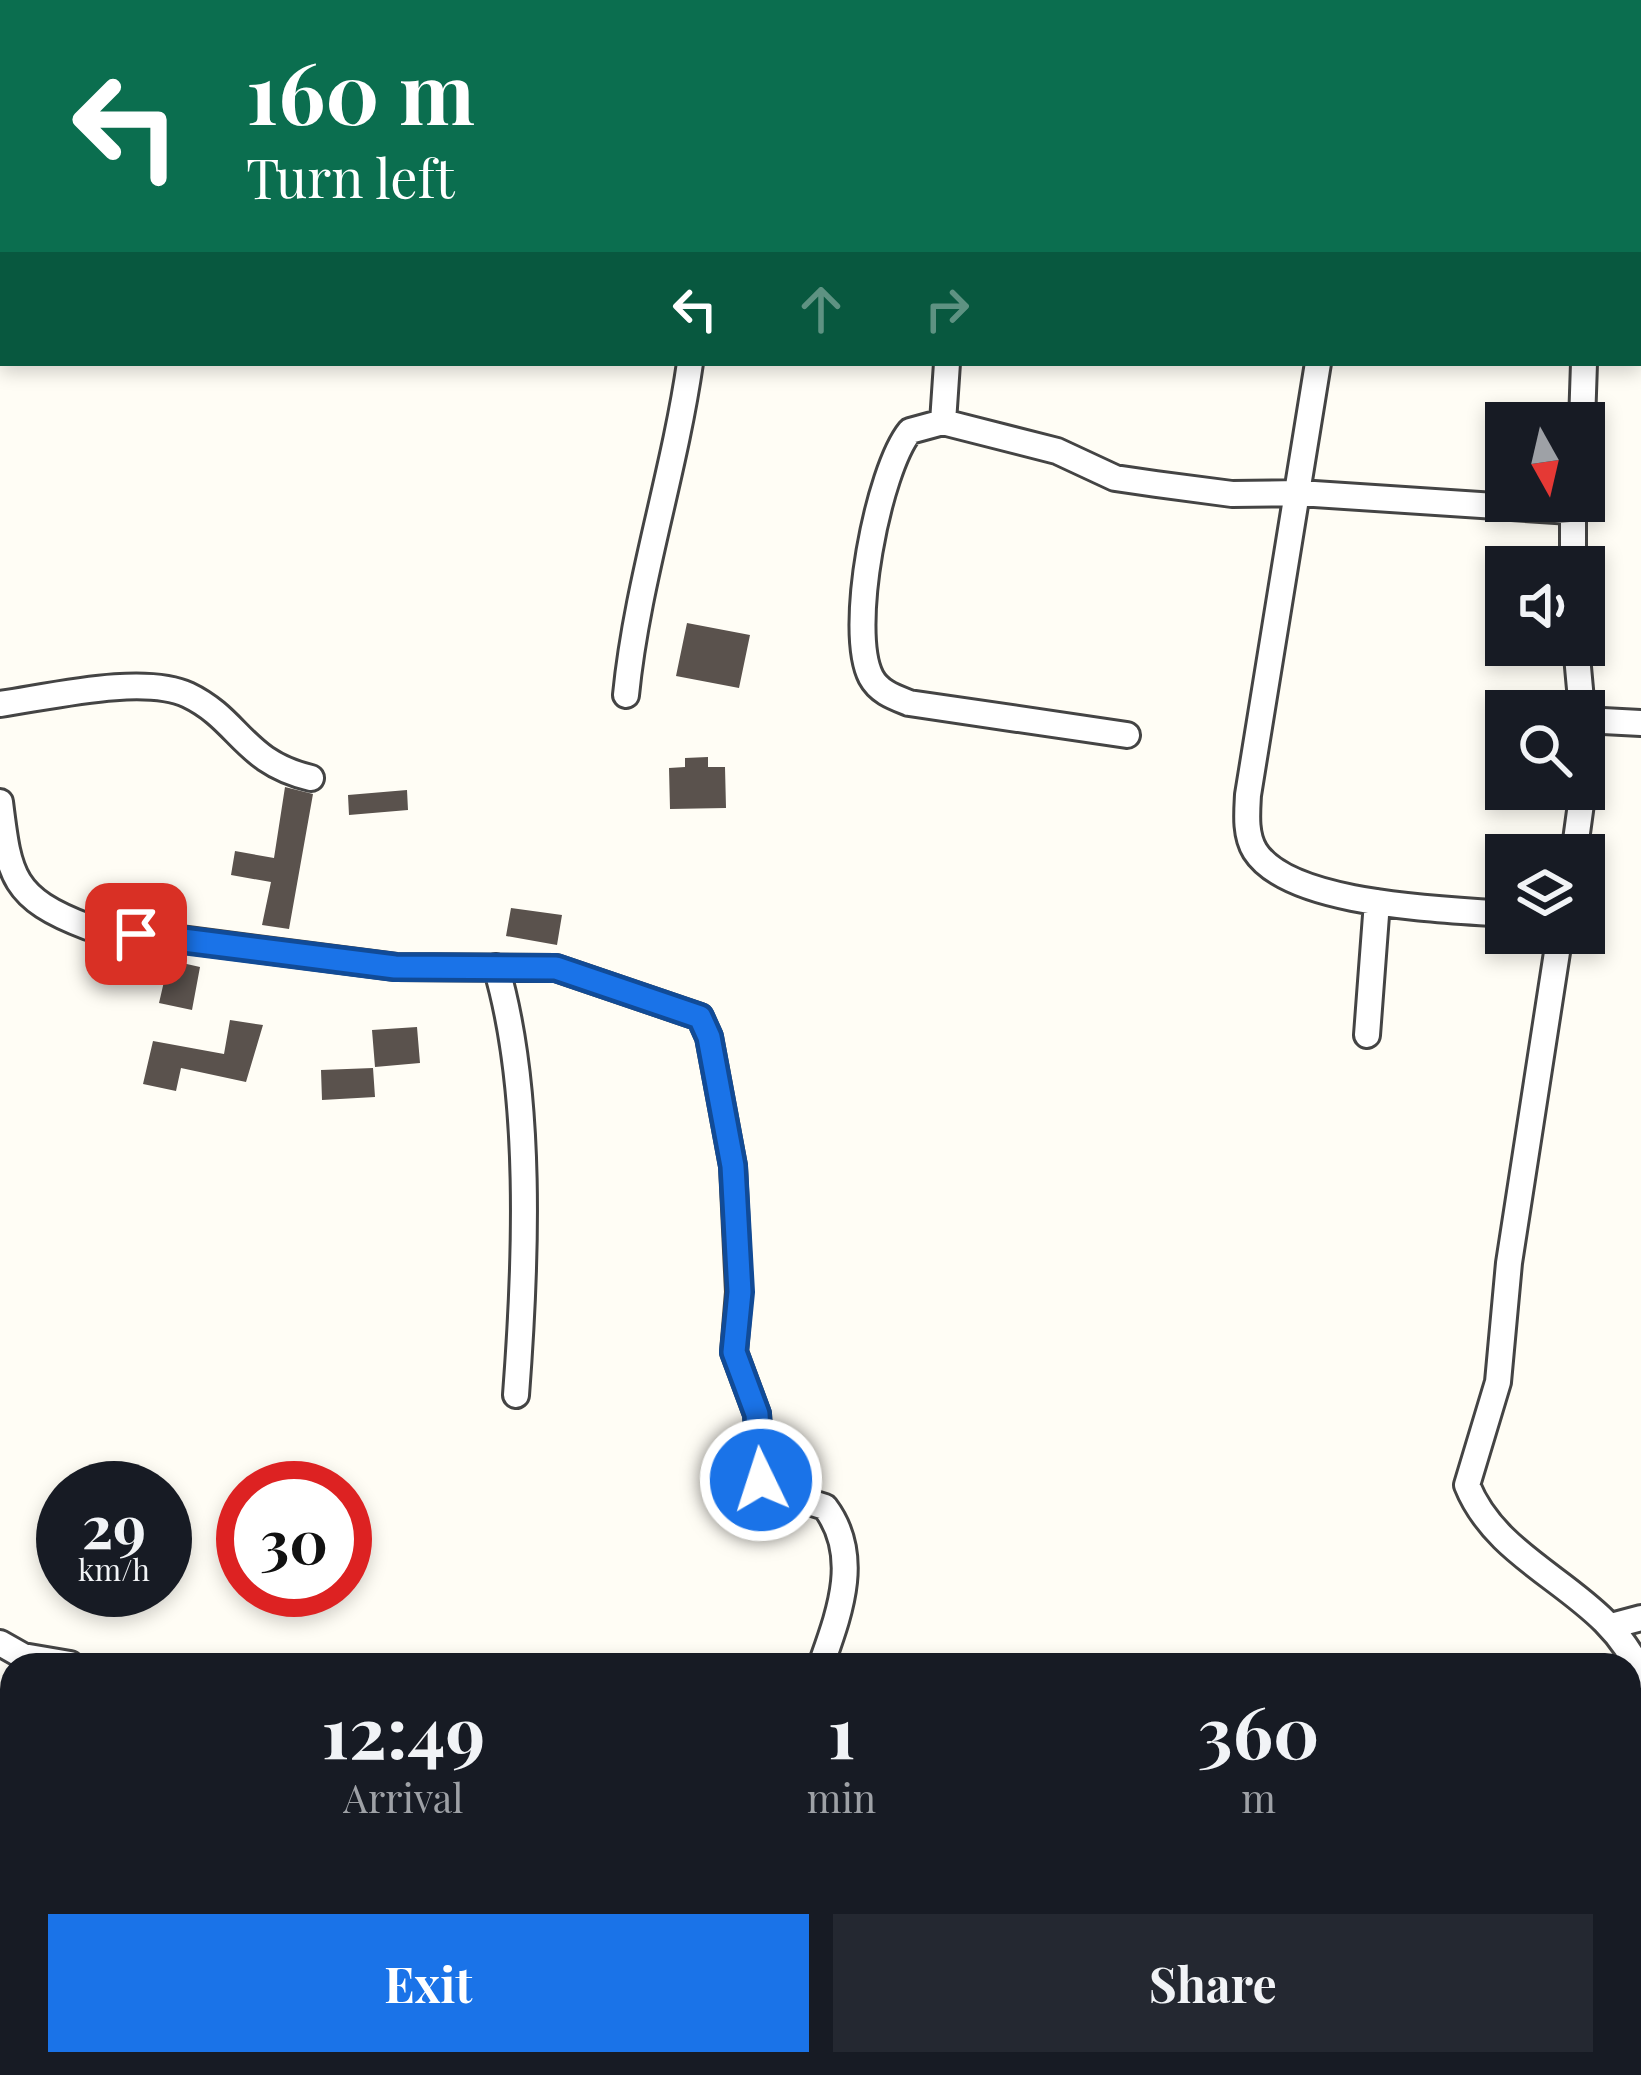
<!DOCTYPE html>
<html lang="en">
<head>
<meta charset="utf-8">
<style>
	body { margin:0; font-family:"Playfair Display",serif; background:#242831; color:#f1f3f6; height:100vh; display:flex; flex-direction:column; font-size:45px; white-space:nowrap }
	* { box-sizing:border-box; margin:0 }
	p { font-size:39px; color:#9ea1a6 }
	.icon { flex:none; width:66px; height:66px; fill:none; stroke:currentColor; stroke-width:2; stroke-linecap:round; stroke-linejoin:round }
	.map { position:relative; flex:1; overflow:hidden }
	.sheet { position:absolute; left:0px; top:1653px; width:1641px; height:423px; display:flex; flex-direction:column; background:#171b24; border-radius:36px 36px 0 0; box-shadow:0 6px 18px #0003 }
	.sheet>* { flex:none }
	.guide { position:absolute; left:0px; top:0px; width:1641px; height:366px; box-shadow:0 6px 18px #0003; background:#0b6e4f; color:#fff; overflow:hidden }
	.needle { width:78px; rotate:172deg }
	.tools { position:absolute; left:1485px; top:402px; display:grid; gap:24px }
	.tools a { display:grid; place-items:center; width:120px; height:120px; border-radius:0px; background:#171b24; box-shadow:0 6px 18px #0003; font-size:60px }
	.speed { position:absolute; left:36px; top:1461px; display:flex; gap:24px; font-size:60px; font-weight:700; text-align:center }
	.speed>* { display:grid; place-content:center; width:156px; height:156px; border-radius:50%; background:#171b24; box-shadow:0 6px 18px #0003; line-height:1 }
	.speed small { font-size:30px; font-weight:400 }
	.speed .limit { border:18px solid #d22; background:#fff; color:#111 }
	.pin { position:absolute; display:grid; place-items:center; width:102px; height:102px; color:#fff; margin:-51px; border-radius:24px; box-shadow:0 6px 18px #0006 }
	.me { position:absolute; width:132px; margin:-66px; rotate:356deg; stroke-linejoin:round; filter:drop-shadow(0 0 9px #0008) }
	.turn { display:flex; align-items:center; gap:42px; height:252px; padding:0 48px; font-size:54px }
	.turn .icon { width:156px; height:156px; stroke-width:2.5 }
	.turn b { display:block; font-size:84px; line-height:102px }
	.lanes { display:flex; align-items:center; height:114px; padding:0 48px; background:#0003; justify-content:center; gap:60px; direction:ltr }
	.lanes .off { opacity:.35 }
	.eta { display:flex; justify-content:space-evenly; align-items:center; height:204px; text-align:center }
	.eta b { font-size:72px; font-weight:700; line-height:84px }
	.primary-button { display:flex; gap:24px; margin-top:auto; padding:24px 48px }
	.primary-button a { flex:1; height:138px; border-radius:0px; background:#1a73e8; color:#fff; font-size:48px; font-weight:700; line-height:138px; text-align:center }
	.primary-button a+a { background:#242831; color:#f1f3f6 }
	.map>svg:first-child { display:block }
	.building { fill:#5a524d }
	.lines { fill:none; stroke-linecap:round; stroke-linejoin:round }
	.minor-casing { stroke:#444; stroke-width:30 }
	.minor { stroke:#fff; stroke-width:24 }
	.route-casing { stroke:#114b97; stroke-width:30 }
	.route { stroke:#1a73e8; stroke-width:21 }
</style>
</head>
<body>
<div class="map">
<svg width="1641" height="2075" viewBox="0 0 1641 2075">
	<rect width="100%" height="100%" fill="#fffdf5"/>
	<path class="building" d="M687 623 750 635 739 688 676 676Z
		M708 757V767H725L726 808 670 809 669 768 685 767V758Z
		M285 787 313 794 289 929 262 925 271 882 231 875 235 851 274 858Z
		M407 790 408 810 349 815 348 795Z
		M511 908 562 915 557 945 506 936Z
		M169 960 200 967 192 1010 159 1003Z
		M230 1020 263 1025 246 1082 181 1068 176 1091 143 1084 153 1041 224 1054Z
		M417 1027 420 1063 375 1067 372 1030Z
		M373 1068 375 1097 322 1100 321 1070Z"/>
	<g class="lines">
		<g class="minor-casing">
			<path id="minor" d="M591 3 592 0
				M919 3V0
				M0 15H3
				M1638 203 1641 202
				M947 363 943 422 1057 451 1115 478 1156 484 1232 494 1299 493 1571 511
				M1318 363 1248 795C1247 813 1245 835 1255 851 1290 906 1445 909 1506 914
				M943 422 910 431C878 470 847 631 871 677 879 692 894 697 909 703L1127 735
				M1582 423 1584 363
				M1573 501V567
				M1576 645 1582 711
				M626 695C637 583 674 475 690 363
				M0 704C49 697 143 674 188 695 240 720 243 762 311 778
				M1584 720 1641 723
				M0 802C9 875 11 898 88 927L396 967 556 968 700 1017 709 1037 733 1166 739 1292 734 1352 757 1414 761 1480 768 1489 825 1507C862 1556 839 1614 821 1665
				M1574 855 1583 789
				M1560 933 1509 1263 1498 1382 1467 1485C1501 1570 1609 1590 1641 1676
				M496 967C533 1092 526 1264 516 1395
				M1367 1035 1377 902
				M1611 1626 1641 1618
				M0 1643 23 1656 70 1664
				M1632 1756 1641 1757
				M1629 1959 1641 1965
				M1629 2032 1641 2005
				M1063 2075 1068 2064
				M1231 2075 1235 2064
				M1615 2075 1618 2064"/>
		</g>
		<use href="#minor" class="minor"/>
	</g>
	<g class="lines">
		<g class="route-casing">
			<path id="route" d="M136 934 395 967 556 968 700 1017 709 1037 733 1166 740 1292 734 1352 757 1414 761 1480"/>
		</g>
		<use href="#route" class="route"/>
	</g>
</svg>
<div class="tools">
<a><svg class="needle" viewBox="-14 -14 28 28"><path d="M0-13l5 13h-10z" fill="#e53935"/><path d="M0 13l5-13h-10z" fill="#9ea1a6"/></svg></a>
<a><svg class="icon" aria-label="sound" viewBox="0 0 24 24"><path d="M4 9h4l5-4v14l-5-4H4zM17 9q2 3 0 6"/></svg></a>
<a><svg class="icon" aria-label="search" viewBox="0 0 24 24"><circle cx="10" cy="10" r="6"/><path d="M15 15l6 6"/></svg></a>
<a><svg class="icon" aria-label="layers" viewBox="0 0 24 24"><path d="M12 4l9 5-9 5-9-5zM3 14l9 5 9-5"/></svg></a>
</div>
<div class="speed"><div>29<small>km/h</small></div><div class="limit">30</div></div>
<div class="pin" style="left:136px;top:934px;background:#d93025"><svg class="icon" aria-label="arrive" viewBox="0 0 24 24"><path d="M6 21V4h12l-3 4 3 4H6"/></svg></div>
<svg class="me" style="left:761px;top:1480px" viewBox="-20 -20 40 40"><circle r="17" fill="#1a73e8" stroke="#fff" stroke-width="3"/><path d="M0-11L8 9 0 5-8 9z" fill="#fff"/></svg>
<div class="guide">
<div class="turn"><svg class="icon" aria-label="left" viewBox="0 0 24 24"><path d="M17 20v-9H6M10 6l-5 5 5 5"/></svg><div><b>160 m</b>Turn left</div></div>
<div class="lanes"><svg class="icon" aria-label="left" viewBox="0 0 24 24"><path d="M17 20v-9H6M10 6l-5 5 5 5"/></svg><svg class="icon off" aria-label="ahead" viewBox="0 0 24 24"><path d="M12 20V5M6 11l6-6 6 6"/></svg><svg class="icon off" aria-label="right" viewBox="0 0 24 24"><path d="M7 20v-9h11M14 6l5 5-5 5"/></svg></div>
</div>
<section class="sheet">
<div class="eta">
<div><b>12:49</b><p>Arrival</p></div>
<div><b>1</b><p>min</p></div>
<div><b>360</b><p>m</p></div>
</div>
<div class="primary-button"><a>Exit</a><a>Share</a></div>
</section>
</div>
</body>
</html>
